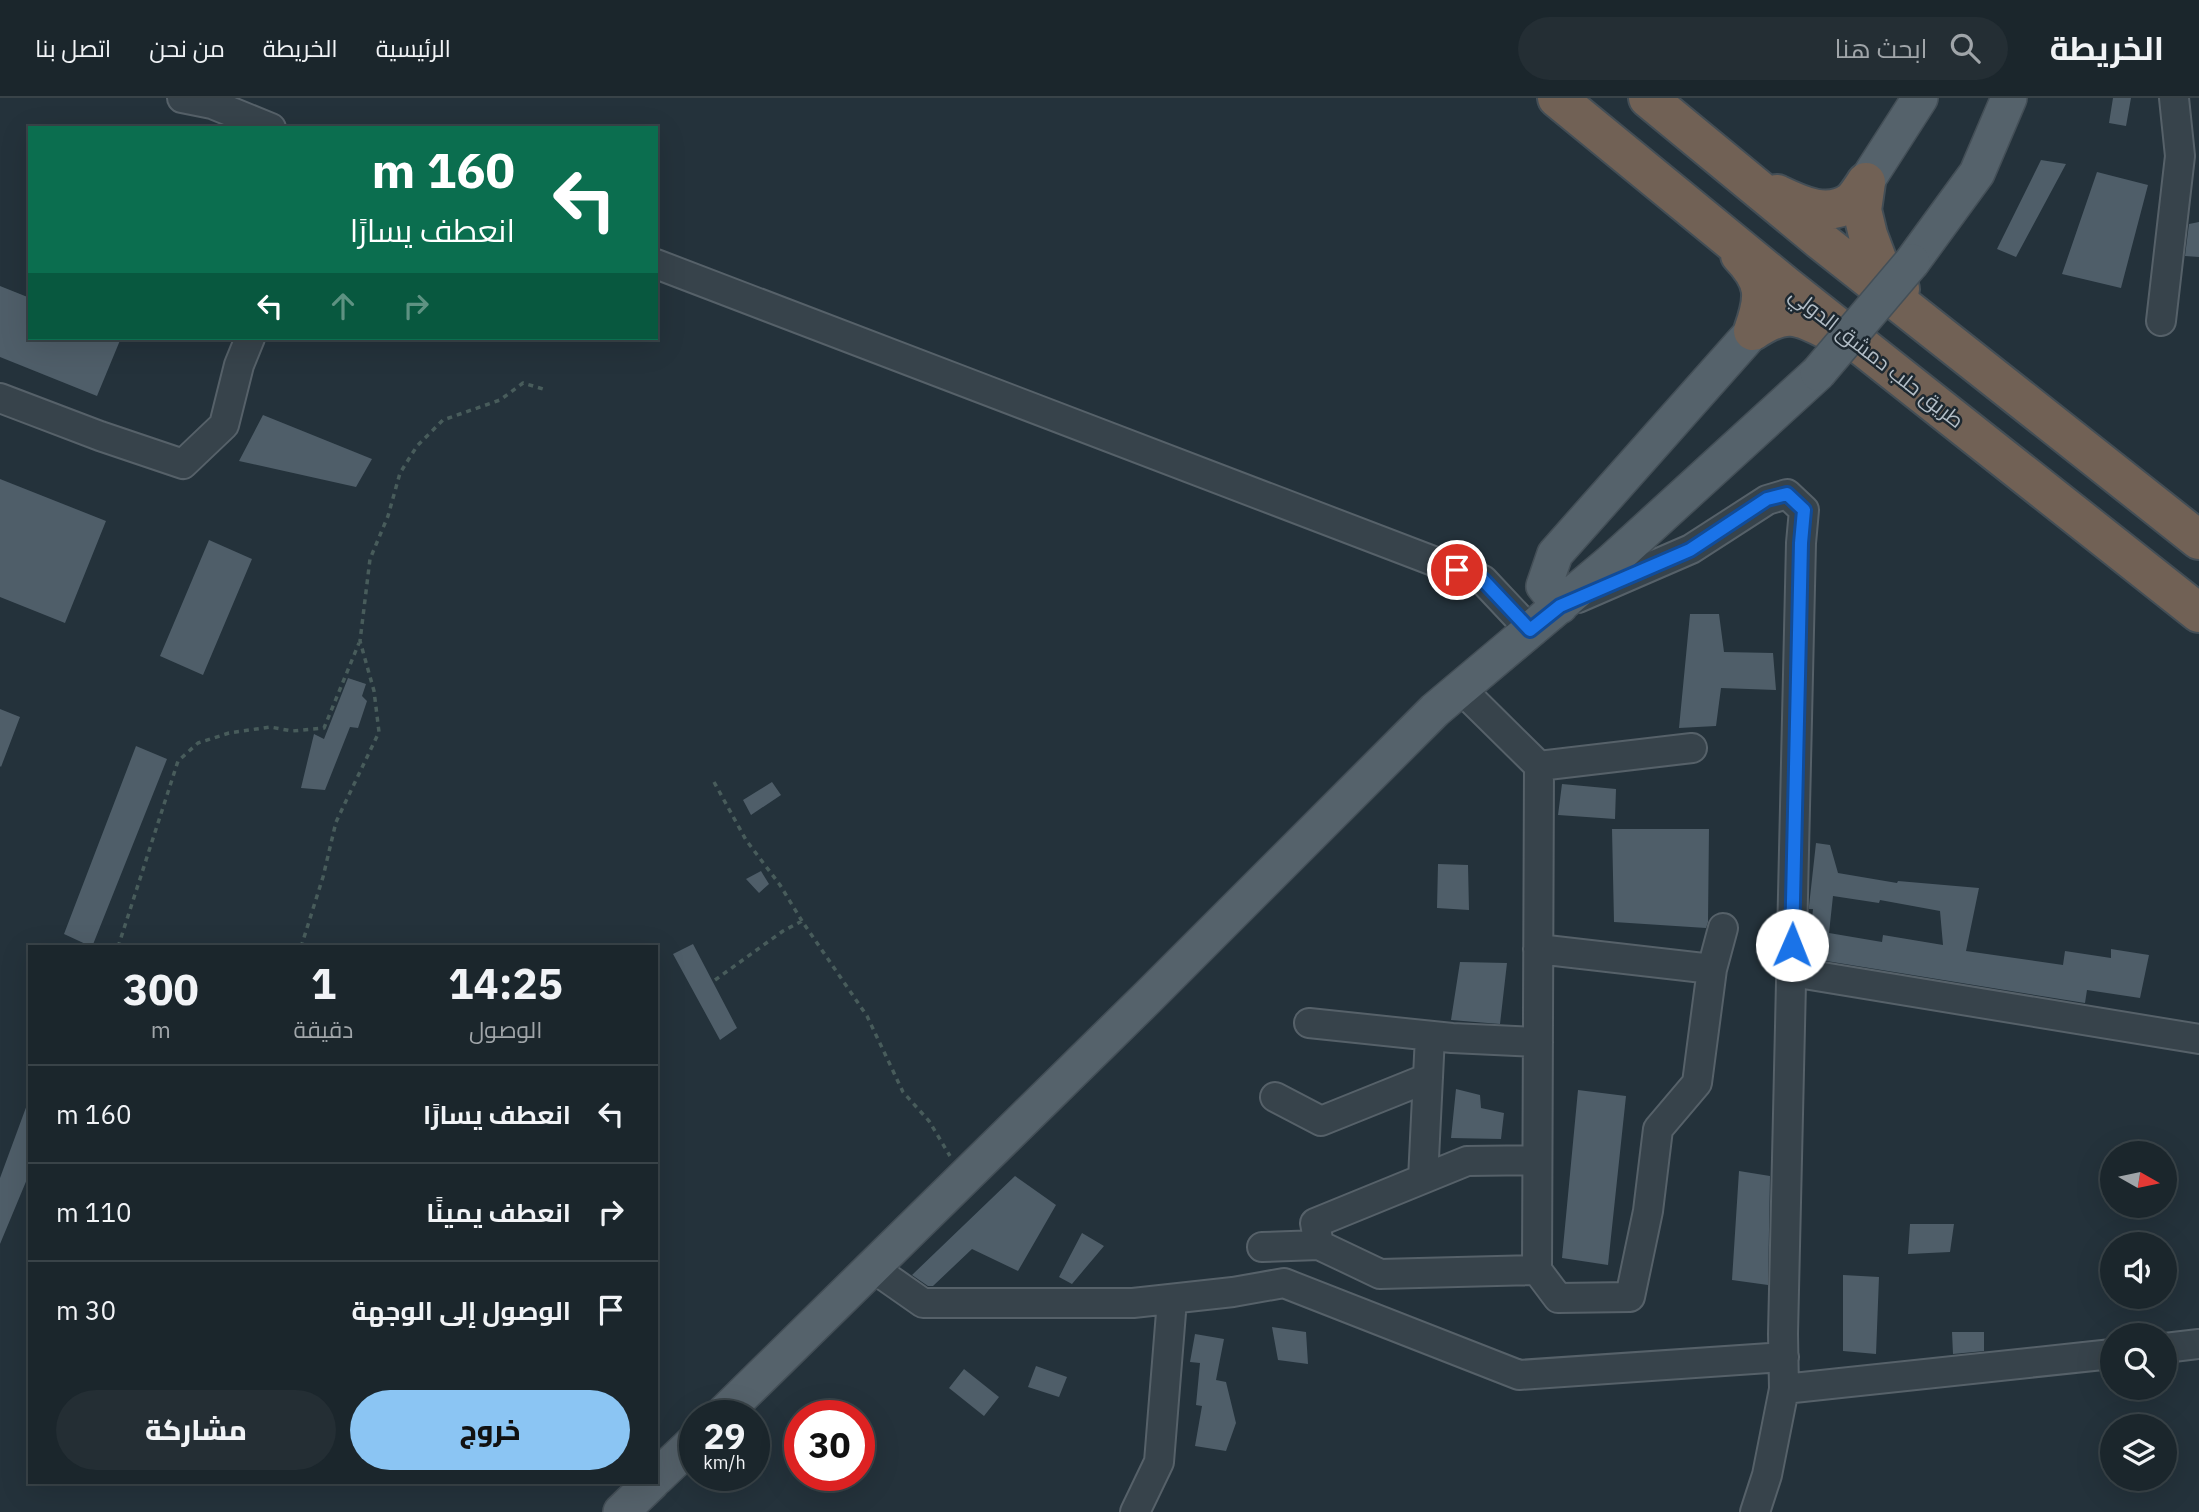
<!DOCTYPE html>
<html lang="ar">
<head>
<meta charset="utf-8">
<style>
	body { margin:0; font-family:"IBM Plex Sans",Cairo,sans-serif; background:#242e34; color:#f1f3f6; direction:rtl; height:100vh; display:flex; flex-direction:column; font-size:26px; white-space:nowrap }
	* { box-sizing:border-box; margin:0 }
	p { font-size:23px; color:#a0a5a9 }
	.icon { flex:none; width:38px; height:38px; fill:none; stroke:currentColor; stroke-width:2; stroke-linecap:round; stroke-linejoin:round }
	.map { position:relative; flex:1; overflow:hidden; direction:ltr }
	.side { position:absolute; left:28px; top:847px; width:630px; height:539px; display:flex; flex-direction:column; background:#1b262c; border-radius:0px; box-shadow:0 7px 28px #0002,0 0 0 2px #394348; direction:rtl }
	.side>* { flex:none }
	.banner { position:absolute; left:28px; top:28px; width:630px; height:214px; border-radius:0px; box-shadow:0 7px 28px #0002,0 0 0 2px #394348; direction:rtl; background:#0b6e4f; color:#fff; overflow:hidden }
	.needle { width:46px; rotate:99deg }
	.fabs { position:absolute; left:2100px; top:1043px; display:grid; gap:14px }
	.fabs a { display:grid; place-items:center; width:77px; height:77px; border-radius:50%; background:#1b262c; box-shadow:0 7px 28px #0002,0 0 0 2px #394348; font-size:35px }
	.speed { position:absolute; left:679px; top:1302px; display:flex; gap:14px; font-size:35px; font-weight:700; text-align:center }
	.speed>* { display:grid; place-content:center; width:91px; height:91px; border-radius:50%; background:#1b262c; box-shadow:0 7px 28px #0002,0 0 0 2px #394348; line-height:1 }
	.speed small { font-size:18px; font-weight:400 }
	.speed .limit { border:10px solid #d22; background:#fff; color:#111 }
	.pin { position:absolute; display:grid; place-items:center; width:60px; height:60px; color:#fff; margin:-30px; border:4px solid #fff; border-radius:50%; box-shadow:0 2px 7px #0007 }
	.me { position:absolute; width:77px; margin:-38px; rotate:1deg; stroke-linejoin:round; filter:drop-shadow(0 0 5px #0008) }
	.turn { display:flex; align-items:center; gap:24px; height:147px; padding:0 28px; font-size:32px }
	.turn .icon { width:91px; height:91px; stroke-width:2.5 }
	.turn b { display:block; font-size:49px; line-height:60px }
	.lanes { display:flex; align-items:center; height:66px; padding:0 28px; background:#0003; justify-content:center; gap:35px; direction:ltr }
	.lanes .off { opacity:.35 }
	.eta { display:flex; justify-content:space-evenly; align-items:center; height:119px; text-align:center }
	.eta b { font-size:42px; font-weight:800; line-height:49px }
	.cta { display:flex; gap:14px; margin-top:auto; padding:14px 28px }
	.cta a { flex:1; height:80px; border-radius:42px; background:#8bc5f3; color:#111; font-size:28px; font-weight:800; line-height:80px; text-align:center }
	.cta a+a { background:#242e34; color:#f1f3f6 }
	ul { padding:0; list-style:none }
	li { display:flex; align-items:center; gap:21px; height:98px; padding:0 28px; border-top:2px solid #394348 }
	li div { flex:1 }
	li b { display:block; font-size:26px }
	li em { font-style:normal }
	header { display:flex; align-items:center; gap:42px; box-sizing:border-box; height:98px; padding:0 35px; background:#1b262c; border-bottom:2px solid #394348 }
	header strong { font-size:33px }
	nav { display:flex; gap:38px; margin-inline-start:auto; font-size:24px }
	.search { width:490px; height:63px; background:#242e34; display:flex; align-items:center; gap:18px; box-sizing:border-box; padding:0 24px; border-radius:38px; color:#a0a5a9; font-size:26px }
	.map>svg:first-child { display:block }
	.building { fill:#4f5e69; fill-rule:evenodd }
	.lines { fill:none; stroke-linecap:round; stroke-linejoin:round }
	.minor-casing { stroke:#566169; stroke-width:32 }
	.major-casing { stroke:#444f57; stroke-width:38 }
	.highway-casing { stroke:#434e56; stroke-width:42 }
	.path { stroke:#485c5b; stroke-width:3.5; stroke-dasharray:5 5; stroke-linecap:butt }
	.minor { stroke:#37434b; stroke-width:28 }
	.major { stroke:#55626b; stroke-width:35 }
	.highway { stroke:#716155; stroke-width:38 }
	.major-bridge-casing { stroke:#444f57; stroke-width:38; stroke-linecap:butt }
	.major-bridge { stroke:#55626b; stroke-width:35 }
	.route-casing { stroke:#114b97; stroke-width:18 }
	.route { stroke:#1a73e8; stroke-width:12 }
	.labels { text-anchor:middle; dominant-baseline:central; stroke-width:5; stroke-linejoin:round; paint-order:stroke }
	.street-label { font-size:21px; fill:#b3bec7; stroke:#1d2830 }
</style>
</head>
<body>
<header>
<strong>الخريطة</strong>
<div class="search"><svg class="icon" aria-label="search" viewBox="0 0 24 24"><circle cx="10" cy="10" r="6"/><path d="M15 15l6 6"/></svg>ابحث هنا</div>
<nav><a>الرئيسية</a><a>الخريطة</a><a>من نحن</a><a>اتصل بنا</a></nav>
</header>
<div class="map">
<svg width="2199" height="1414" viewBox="0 0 2199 1414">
	<rect width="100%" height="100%" fill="#24323b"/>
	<path class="building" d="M2113 0H2131L2126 28 2109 25Z
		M2041 62 2066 66 2016 159 1997 151Z
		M2097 74 2148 87 2121 190 2062 176Z
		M2199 124V159L2185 158 2189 126Z
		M0 188 30 200V240H121L97 298 0 259Z
		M263 317 372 361 356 389 239 363Z
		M0 381 106 423 65 525 0 499Z
		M209 442 252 461 203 577 160 558Z
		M1690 516H1719L1724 554 1773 555 1776 592 1721 590 1716 628 1679 630Z
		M348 580 366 586 362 598 367 603 358 630 350 629 325 692 301 690 314 636 324 641Z
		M0 611 20 619 1 669 0 668Z
		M136 648 167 661 92 849 64 836Z
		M772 684 781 697 751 717 743 702Z
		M1562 686 1616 691 1615 721 1558 717Z
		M1612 731H1709L1708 824 1706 830 1614 824Z
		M1816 745 1830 747 1838 775 1897 785 1898 783 1979 790 1966 853 2063 867 2065 853 2111 860V851L2149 857 2140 900 2087 892 2085 905 1808 860 1813 811H1809V808ZM1833 798 1879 805 1880 802 1940 813 1943 847 1883 837 1882 844 1829 835Z
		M1438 766 1468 767 1469 812 1437 810Z
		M761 773 769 786 759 795 746 781Z
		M693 846 737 930 720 942 673 856Z
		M1460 864 1507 865 1500 926 1451 922Z
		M1456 991 1480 997 1481 1010 1504 1015 1501 1041 1451 1040Z
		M1578 992 1626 998 1608 1167 1562 1160Z
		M28 1004 30 1074 0 1146V1080Z
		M1739 1073 1770 1078 1768 1187 1732 1182Z
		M1015 1078 1056 1107 1018 1173 972 1151 933 1188H928L912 1177Z
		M1910 1126H1954L1950 1154 1908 1156Z
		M1082 1135 1104 1148 1072 1186 1059 1179Z
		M1843 1177 1879 1179 1876 1256 1843 1253Z
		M1272 1229 1306 1234 1308 1266 1278 1262Z
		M1952 1234H1984V1253L1953 1256Z
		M1195 1236 1224 1241 1216 1282 1226 1284 1236 1325 1226 1353 1195 1348 1202 1308 1196 1307 1200 1265 1190 1264Z
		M1036 1268 1067 1279 1059 1299 1028 1289Z
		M964 1271 999 1299 984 1318 949 1290Z"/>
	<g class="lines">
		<g class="minor-casing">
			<path id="minor" d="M182 0 212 6 271 30
				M656 166 1483 482 1530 532
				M2161 223 2180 58 2174 0
				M0 300 100 338 183 366 224 327 239 267 250 240
				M1578 500 1691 451 1767 402 1787 396 1804 412 1801 445 1783 1236 1784 1291 1767 1377 1755 1414
				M1461 591 1539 668 1692 650
				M1538 851 1712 871 1723 830
				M1792 874 2199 941
				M1309 925 1452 940 1538 944
				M1275 999 1321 1023 1428 980
				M1423 1081 1430 938
				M1319 1147 1315 1125 1467 1063 1537 1062
				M1262 1149 1319 1147 1380 1176 1537 1172 1539 668
				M873 1170 923 1205H1133L1233 1194 1284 1185 1519 1277 1784 1259
				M1537 1172 1558 1200 1630 1199 1648 1113 1658 1031 1697 985 1712 871
				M2165 1250 2199 1246
				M1784 1291 2112 1256
				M1135 1414 1159 1364 1172 1202"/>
		</g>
		<g class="major-casing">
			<path id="major" d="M1866 84 1920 0
				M1912 164 1977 75 2009 0
				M1560 508 1544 488 1555 456 1753 233
				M721 1318 1147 900 1435 612 1611 464 1818 275
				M656 1380 695 1343
				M621 1414 652 1384"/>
		</g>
		<g class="highway-casing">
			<path id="highway" d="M1557 0 1786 188 2199 515
				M1648 0 1820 142 2199 442
				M1777 96C1800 107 1828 121 1852 103 1857 98 1862 90 1866 84L1862 112 1868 137 1880 169 1900 191
				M1740 157C1766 184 1765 199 1753 233 1785 212 1797 216 1829 233"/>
		</g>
		<path class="path" d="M714 684 746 742 780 787 802 823
			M118 849 178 663 198 645 229 635 270 629 292 633 324 630 359 545
			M301 849 323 779 336 724 379 634 374 593 360 543 370 461 388 418 400 375 417 348 443 322 500 302 523 285 543 291
			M715 882 783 833 802 823 867 918 903 994 929 1023 950 1058"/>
		<use href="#minor" class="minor"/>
		<use href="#major" class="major"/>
		<use href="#highway" class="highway"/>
		<g class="major-bridge-casing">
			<path id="major-bridge" d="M1818 275 1912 164"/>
		</g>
		<use href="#major-bridge" class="major-bridge"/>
	</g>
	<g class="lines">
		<g class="route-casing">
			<path id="route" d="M1457 472 1483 482 1530 532 1560 508 1690 452 1767 401 1787 396 1804 412 1801 445 1792 847"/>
		</g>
		<use href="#route" class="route"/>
	</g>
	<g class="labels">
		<g class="street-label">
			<text transform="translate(1877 259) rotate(38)">طريق حلب دمشق الدولي</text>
		</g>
	</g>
</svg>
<div class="fabs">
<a><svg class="needle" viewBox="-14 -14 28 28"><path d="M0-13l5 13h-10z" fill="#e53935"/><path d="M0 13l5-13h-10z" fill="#a0a5a9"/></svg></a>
<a><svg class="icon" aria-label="sound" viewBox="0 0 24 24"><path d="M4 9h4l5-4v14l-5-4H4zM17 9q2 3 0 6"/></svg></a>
<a><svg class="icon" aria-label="search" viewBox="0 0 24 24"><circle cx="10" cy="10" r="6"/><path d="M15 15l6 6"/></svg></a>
<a><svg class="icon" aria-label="layers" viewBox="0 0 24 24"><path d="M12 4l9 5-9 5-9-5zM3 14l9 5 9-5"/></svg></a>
</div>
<div class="speed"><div>29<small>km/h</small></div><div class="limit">30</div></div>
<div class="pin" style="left:1457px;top:472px;background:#d93025"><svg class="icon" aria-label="arrive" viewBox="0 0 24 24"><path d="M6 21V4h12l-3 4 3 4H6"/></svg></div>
<svg class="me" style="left:1792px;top:847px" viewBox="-20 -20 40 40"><circle r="19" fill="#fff"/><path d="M0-13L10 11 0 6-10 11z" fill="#1a73e8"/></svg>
<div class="banner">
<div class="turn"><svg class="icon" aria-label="left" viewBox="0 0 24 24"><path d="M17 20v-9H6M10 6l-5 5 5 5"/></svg><div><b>160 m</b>انعطف يسارًا</div></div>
<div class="lanes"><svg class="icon" aria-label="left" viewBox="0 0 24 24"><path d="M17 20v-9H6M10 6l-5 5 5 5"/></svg><svg class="icon off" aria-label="ahead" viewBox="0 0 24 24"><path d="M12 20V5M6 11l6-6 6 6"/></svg><svg class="icon off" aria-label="right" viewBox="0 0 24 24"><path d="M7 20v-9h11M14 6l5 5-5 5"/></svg></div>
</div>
<section class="side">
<div class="eta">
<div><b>14:25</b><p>الوصول</p></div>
<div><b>1</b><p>دقيقة</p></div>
<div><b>300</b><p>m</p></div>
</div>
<ul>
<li><svg class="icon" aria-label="left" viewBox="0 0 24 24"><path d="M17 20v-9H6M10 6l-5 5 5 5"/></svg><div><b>انعطف يسارًا</b></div><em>160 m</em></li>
<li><svg class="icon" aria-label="right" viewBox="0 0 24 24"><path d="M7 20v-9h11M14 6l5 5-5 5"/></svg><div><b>انعطف يمينًا</b></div><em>110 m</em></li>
<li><svg class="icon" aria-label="arrive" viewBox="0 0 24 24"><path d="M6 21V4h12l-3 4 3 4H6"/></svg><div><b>الوصول إلى الوجهة</b></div><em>30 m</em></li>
</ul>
<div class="cta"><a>خروج</a><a>مشاركة</a></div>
</section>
</div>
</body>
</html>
